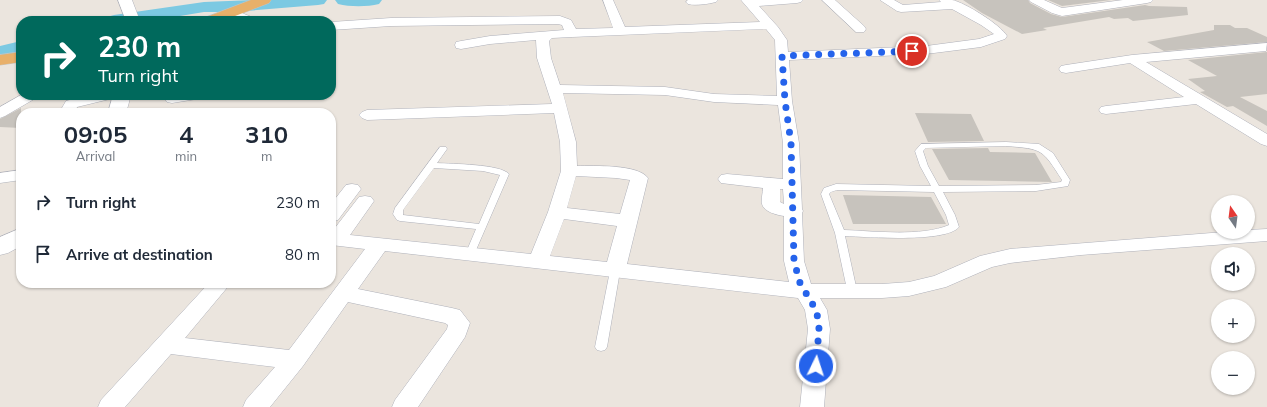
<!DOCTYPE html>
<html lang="en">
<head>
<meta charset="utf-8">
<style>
	body { margin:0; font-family:Mulish,sans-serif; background:#f6f6f7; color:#1f2937; height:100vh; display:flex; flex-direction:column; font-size:15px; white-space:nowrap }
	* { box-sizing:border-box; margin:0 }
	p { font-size:13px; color:#747a83 }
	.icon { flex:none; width:22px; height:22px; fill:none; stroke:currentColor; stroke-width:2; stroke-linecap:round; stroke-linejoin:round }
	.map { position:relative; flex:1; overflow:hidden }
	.drawer { position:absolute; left:16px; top:108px; width:320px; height:180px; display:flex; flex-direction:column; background:#fff; border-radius:16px; box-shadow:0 1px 3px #0004 }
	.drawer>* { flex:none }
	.hud { position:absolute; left:16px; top:16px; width:320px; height:84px; border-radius:16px; box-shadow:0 1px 3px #0004; background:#00695c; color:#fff; overflow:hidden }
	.needle { width:26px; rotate:346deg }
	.tools { position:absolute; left:1211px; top:195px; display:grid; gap:8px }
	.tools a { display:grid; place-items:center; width:44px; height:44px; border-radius:50%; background:#fff; box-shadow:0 1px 3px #0004; font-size:20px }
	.pin { position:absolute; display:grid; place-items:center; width:34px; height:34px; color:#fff; margin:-17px; border:2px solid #fff; border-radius:50%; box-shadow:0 1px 4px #0007 }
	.me { position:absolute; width:44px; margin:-22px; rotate:4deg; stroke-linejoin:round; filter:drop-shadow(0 0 3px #0008) }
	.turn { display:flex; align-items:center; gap:14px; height:84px; padding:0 16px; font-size:18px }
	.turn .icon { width:52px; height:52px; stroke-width:2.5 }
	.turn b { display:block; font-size:28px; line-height:34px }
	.eta { display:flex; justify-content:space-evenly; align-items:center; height:68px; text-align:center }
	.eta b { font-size:24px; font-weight:700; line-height:28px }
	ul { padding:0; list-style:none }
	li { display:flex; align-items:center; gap:12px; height:52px; padding:0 16px }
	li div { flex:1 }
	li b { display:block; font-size:15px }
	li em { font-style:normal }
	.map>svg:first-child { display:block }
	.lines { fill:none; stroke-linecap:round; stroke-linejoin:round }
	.river { fill:#7cc9e2; fill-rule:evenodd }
	.building { fill:#c7c3bd }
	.service-casing { stroke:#afb1ba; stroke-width:1 }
	.minor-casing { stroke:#afb1ba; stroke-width:1 }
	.tertiary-casing { stroke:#afb1ba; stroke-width:1 }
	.trunk-casing { stroke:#c4c4c4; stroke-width:1 }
	.service { fill:#fff; fill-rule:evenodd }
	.minor { fill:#fff; fill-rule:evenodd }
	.tertiary { fill:#fff; fill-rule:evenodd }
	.trunk { fill:#e8b06a; fill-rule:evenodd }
	.route { stroke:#2563eb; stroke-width:7; stroke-dasharray:0 12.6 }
</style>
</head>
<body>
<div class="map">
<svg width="1267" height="407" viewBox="0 0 1267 407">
	<rect width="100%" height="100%" fill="#ebe5de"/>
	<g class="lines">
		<path class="river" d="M253 0H327L324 4 318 5 234 12H204L150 21H105L107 17 114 15 204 2Z
			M335 0H382L379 4C367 7 350 7 338 4Z
			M21 41V53L0 58V46Z"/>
	</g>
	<path class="building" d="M963 0H1028L1030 3 1051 14 1062 17 1145 5 1149 6 1187 7 1188 15 1133 21 1128 18 1114 19 1109 17 1043 28 1047 30 1022 34 982 13Z
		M1048 0H1111L1062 6Z
		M1214 25H1230L1235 28H1247L1267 37V42L1164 51 1147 42 1214 30Z
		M1267 52V94L1240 97 1267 111V126L1233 106 1227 107 1200 92 1205 91 1188 79 1217 76 1188 60Z
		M21 108V128L0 127V119Z
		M915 113 971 114 984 141 928 142Z
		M988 148 990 152 1035 153 1052 182 949 180 932 149Z
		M843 195 931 197 946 224H853Z"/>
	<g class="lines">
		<g class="service-casing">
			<path id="service" d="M1006 142 1039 144 1053 153 1070 180 1068 186 1036 191 943 192 955 215 959 227C946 243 867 237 845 236L857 291 856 294H848L835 233 821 194 824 188 836 184 931 186 920 166 915 151 921 144ZM1006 146C1043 149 1042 149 1062 180L1061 182 1036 185 939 186 928 166 923 151 926 148ZM837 190 934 192 946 215 949 225C921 237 874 231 844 230L829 194 831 192Z
				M440 147H446L447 149 437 163C452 164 500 164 509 174L473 257H467L465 255 476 229 400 221 397 220 393 214 395 208ZM434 168 483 171 500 175 479 224 403 215V210Z
				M615 268 619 269 620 271 607 347 605 350 601 351 597 350 595 347 610 271 611 269Z"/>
		</g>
		<g class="minor-casing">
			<path id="minor" d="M603 0H613L625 27 760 22 741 0H803L801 2 797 3 759 6 778 27 787 40 788 52 926 46 979 39 994 34 981 25 952 9 901 12 897 11 880 0H894L903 5 941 2 939 0C943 0 948 0 952 0 964 2 1001 25 1007 36L1005 39 981 47 926 54 789 60 792 101 799 143 802 209 803 211 802 213 804 261 811 284H882L909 282 934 276 980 256 1010 249 1224 232H1248V230L1267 229V241L1081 255 1010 263 992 267 946 287 909 296 882 298H820L827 310 830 329 824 407H800L808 329 805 310 798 298 385 251 358 289 452 308 460 310 470 323 465 337 418 407H392L395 400 447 329 448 325 445 323 348 302 303 366 270 407H243L246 400 275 367 171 354 125 407H98L101 400 209 283H231L185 338 289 350 365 249 331 245V233L359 197 365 196 371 197 374 201 350 235 531 254 548 212 561 171 560 142 554 113 367 120 362 118 359 115 362 112 367 110 552 104 537 58 536 40 490 44 461 49 456 48 455 45 456 42 461 41 490 36 564 30 562 25 558 24 391 26 331 30V22L391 18 560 16 571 20 576 29 613 28ZM766 29 775 40 777 96 714 94 665 87 560 85 551 58 549 41 552 38 572 37ZM563 93 665 95 714 102 778 105 783 143V179L727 174 721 175 718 179 721 183 763 188C763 192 761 199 762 204 764 212 777 215 784 216V261L789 282 627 264 648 178C638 164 594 166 577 166L576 142ZM576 176 616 178 630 180 620 214 567 208ZM780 189H783L784 204 780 202ZM564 219 617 226 607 262 550 256Z
				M688 0H718L716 2C708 4 696 6 688 4L686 2Z
				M822 0H835L864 26 866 29 864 32H856Z
				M1029 0H1044L1062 8 1123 0H1153L1151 2 1147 3 1062 16 1052 13 1031 2Z
				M237 11 254 18 256 21C247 21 237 23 231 15L233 12Z
				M1267 43 1266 51 1146 62 1267 134V146L1261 144 1196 104 1106 114 1101 113 1099 110 1101 107 1106 106 1184 97 1130 63 1066 73 1061 72 1059 69 1061 66 1066 65 1132 55Z
				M21 95H38L36 98 5 116 0 118V107Z
				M90 95H116L114 98 77 107 75 113H59L66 101Z
				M170 95H205L203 98 172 103 167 102 165 99 167 96Z
				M21 170V180L0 183V173Z
				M352 184 358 185 361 189 338 220 331 222V204L346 185Z"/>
		</g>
		<g class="tertiary-casing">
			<path id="tertiary" d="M118 0H132L140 21H126Z
				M113 95H131L126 113H108Z
				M21 228V246L8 253 0 255V237Z"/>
		</g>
		<g class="trunk-casing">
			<path id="trunk" d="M251 0H271L269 3 222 21H202L204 18Z
				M21 52V62L0 65V55Z"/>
		</g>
		<use href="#service" class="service"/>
		<use href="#minor" class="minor"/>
		<use href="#tertiary" class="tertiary"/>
		<use href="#trunk" class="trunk"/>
	</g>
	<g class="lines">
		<path class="route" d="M816 366 819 329 818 319 816 310 800 283 794 261 791 143 785 101 782 56 912 51"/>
	</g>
</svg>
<div class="tools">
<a><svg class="needle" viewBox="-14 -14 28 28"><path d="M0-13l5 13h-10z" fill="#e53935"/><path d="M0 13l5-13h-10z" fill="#747a83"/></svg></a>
<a><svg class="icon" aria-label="sound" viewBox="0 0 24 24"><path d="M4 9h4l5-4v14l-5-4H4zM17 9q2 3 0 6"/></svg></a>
<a>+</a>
<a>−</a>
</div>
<div class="pin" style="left:912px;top:51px;background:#d93025"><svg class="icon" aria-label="arrive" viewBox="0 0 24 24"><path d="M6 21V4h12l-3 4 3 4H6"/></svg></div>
<svg class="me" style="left:816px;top:366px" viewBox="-20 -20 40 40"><circle r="17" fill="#2563eb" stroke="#fff" stroke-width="3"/><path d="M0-11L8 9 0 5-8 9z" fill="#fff"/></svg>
<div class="hud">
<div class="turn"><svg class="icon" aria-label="right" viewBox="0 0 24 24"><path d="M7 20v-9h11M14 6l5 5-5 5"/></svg><div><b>230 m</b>Turn right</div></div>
</div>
<section class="drawer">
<div class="eta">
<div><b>09:05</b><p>Arrival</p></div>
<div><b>4</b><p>min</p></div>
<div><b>310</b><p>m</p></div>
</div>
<ul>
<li><svg class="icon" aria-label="right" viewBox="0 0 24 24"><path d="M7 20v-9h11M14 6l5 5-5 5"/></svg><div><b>Turn right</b></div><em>230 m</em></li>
<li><svg class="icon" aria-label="arrive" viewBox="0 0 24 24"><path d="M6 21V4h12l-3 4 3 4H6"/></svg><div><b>Arrive at destination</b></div><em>80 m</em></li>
</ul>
</section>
</div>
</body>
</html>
